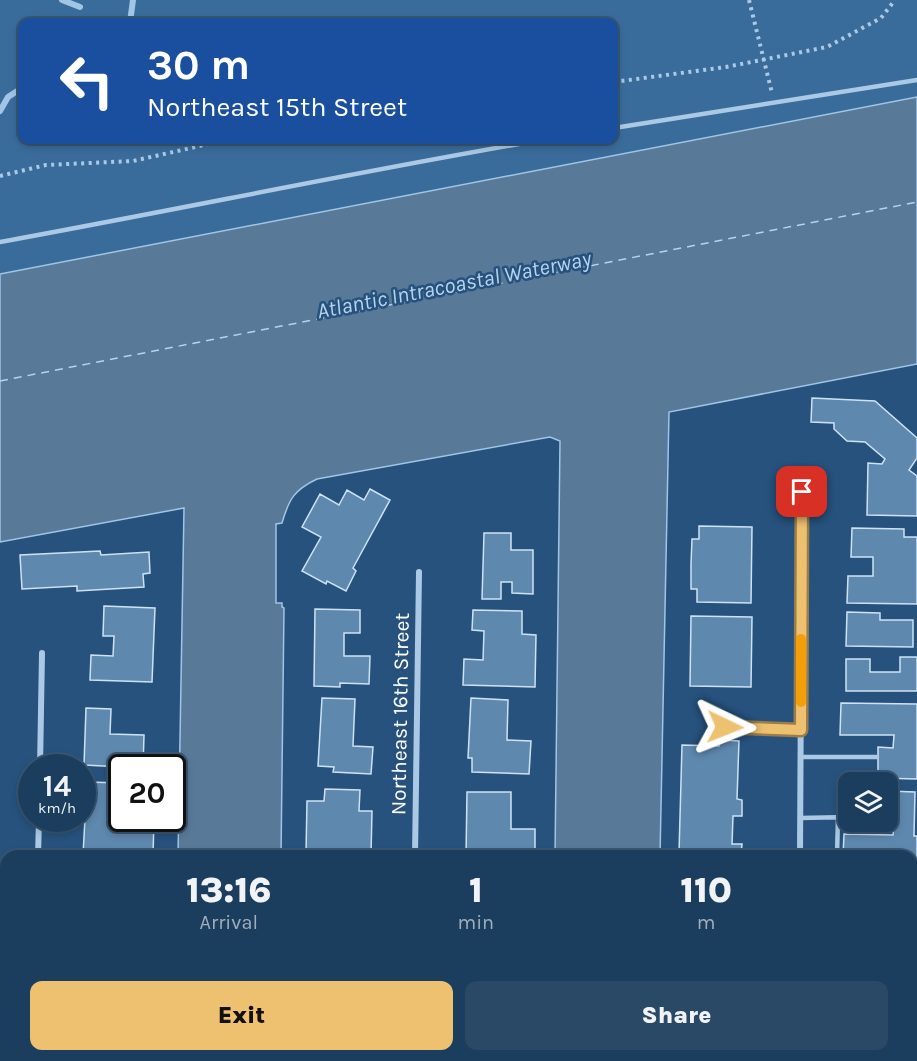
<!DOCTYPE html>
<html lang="en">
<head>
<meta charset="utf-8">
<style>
	body { margin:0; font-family:Karla,sans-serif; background:#294967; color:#f1f3f6; height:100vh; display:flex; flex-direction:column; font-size:22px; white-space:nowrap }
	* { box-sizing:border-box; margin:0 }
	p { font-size:20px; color:#a0aebc }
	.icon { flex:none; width:33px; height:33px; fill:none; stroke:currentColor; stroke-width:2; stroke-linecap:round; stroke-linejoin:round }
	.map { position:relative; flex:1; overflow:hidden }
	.side { position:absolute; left:0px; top:850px; width:918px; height:212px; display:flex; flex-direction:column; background:#1c3e5e; border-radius:18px 18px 0 0; box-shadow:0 3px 9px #0003,0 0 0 2px #3a5773 }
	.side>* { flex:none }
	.guide { position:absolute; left:18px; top:18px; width:600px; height:126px; border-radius:12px; box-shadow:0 3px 9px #0003,0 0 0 2px #3a5773; background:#1a4fa0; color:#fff; overflow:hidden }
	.fabs { position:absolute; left:838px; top:772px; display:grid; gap:12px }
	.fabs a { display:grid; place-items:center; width:60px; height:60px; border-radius:12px; background:#1c3e5e; box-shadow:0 3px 9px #0003,0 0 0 2px #3a5773; font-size:30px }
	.speed { position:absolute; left:18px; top:754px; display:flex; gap:12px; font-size:30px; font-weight:700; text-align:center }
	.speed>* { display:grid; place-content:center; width:78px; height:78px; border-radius:50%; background:#1c3e5e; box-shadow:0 3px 9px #0003,0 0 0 2px #3a5773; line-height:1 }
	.speed small { font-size:15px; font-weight:400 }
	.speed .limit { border:3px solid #111; border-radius:9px; background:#fff; color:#111 }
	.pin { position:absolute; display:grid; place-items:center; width:51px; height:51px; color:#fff; margin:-26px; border-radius:12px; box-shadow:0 3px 9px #0006 }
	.me { position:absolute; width:66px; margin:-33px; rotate:92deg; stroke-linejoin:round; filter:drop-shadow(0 0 4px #0008) }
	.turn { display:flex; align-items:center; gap:21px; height:126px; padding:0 30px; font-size:27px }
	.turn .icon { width:78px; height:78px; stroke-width:2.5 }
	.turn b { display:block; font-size:42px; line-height:51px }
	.eta { display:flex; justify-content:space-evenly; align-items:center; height:102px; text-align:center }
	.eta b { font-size:36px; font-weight:800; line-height:42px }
	.cta { display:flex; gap:12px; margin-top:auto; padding:12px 30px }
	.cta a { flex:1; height:69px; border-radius:12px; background:#eec171; color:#111; font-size:24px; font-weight:800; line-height:69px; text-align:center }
	.cta a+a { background:#294967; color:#f1f3f6 }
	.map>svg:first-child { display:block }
	.green { fill:#3a6c9b; fill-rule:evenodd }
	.water { fill:#597998; stroke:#a0c5e6; stroke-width:1.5 }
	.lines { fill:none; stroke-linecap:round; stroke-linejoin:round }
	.stream { stroke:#a0c5e6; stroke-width:6 }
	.ferry { stroke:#b7d3ed; stroke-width:1.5; stroke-dasharray:8 6; stroke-linecap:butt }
	.building { fill:#5e88ae; stroke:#cee2f4; stroke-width:1.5 }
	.path { stroke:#abc9e5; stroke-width:4; stroke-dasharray:3 4.5; stroke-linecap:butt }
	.service { stroke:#abc9e5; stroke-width:4.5 }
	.minor { stroke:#abc9e5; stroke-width:6 }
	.route-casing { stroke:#9b7d49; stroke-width:15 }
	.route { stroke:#eec171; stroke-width:10 }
	.slow { stroke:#f59e0b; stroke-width:10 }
	.labels { text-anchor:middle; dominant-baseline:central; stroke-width:5; stroke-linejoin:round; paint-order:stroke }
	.street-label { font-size:21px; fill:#fff; stroke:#26527d }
	.water-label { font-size:22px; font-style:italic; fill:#b7d3ed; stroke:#26527d }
</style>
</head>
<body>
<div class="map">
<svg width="917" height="1061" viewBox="0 0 917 1061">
	<rect width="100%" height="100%" fill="#26527d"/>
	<path class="green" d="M0 0H917V98L0 274ZM22 22H614V140H22Z"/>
	<path class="water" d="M917 97V364L669 412 660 856H555L560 441 550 437 317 479C294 490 289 499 282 523L276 524V603H282V607L284 608 281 856H178L184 508 0 542V274Z
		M174 1056H279V1061H174Z
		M552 1056H656V1061H552Z"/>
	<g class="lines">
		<path class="stream" d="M62 0 80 7
			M130 22 133 0
			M0 111 8 97 22 88"/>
		<path class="ferry" d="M0 381 917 202"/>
	</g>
	<path class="building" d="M812 398 875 401 917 438V458L909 470 917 476V516L867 515 868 463 882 464 885 459 865 442 847 441 834 429V423L811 422Z
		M370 489 390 500 353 568 356 571 346 591 327 581 326 584 302 571 321 537 302 527 320 494 339 505 347 490 364 500Z
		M699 526 752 527 751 603 697 602V589H691V564L692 539H699Z
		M852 528 904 529V537H917V604L847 603 848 576H873V557H851Z
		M484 533H511V550H533V594L512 593V582H501V599H482Z
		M100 551 101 555 149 552 150 573 143 574 144 587 77 591V586L22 589 20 555Z
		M104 606 155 608 152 682 90 680 91 655 113 656 114 636H103Z
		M315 609 360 610V633H344V656H370L369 684 340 683V687L314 686Z
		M473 610 522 611V634L536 635 535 687 463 685 464 659 483 660 484 631 472 630Z
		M847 612 880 613V620H913V647L846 646Z
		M691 616 752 617 751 687 690 686Z
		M900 657H917V691H846V659H870V672H900Z
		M322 698 355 699 353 746 373 747 371 774 333 772 334 767 318 766Z
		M471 698 508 700 507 740 531 741 529 774 472 772V758H468Z
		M841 703 917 704V779L878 778V747L893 748 894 735H840Z
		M86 708 111 709 110 734 144 735 143 768 84 765Z
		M719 740 739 741 737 799 742 800V816H733L732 844H742L741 855 679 853 682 745 719 746Z
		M87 782 122 783V819H154L153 856 83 855Z
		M325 789 360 790 359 811H372L371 855 306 853 307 801H324Z
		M888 791 915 792 914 836H917V866H912V856H843L844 834 893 835 894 822H875H888Z
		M467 792H511V829H535V856H466Z
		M912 919H917V955H912Z
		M912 1016H917V1041H912Z
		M912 1055H917L916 1061H842V1056Z
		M91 1056H141V1061H91Z
		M313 1056H351V1061H312Z
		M691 1056H746V1061H691Z"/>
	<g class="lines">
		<path class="path" d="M749 0 772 93
			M614 82 726 67 827 47 881 18 895 0
			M0 176 46 165 133 161 213 143 247 140"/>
		<path class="service" d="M614 128 917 80
			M0 242C181 209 361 171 542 140
			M725 727 801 730
			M801 757H877
			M800 818 849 817
			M837 856 838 817"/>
		<path class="minor" d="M40 768 42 653
			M38 856 39 819
			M415 856 419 572
			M800 856 802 492
			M35 1061V1056
			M412 1061V1056
			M798 1061V1056"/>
	</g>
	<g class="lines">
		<g class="route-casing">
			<path id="route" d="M725 727 801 730 802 492"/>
		</g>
		<use href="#route" class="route"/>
		<path class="slow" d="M801 702V639"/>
	</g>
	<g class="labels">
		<g class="street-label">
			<text transform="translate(400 714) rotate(-89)">Northeast 16th Street</text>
		</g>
		<g class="water-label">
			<text transform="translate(454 285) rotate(-11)">Atlantic Intracoastal Waterway</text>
		</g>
	</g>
</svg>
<div class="fabs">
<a><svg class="icon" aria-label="layers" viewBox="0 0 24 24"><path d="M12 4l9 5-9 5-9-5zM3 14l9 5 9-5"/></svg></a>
</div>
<div class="speed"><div>14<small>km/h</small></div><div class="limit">20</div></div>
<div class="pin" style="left:802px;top:492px;background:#d93025"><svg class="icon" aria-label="arrive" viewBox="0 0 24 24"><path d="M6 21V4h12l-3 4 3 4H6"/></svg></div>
<svg class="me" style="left:725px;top:727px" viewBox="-20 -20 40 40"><path d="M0-17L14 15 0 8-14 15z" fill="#eec171" stroke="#fff" stroke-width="4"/></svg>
<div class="guide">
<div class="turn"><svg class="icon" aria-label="left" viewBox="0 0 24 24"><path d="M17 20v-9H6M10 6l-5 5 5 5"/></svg><div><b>30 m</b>Northeast 15th Street</div></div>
</div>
<section class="side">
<div class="eta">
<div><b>13:16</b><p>Arrival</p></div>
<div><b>1</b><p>min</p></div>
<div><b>110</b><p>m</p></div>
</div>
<div class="cta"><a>Exit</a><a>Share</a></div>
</section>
</div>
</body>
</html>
